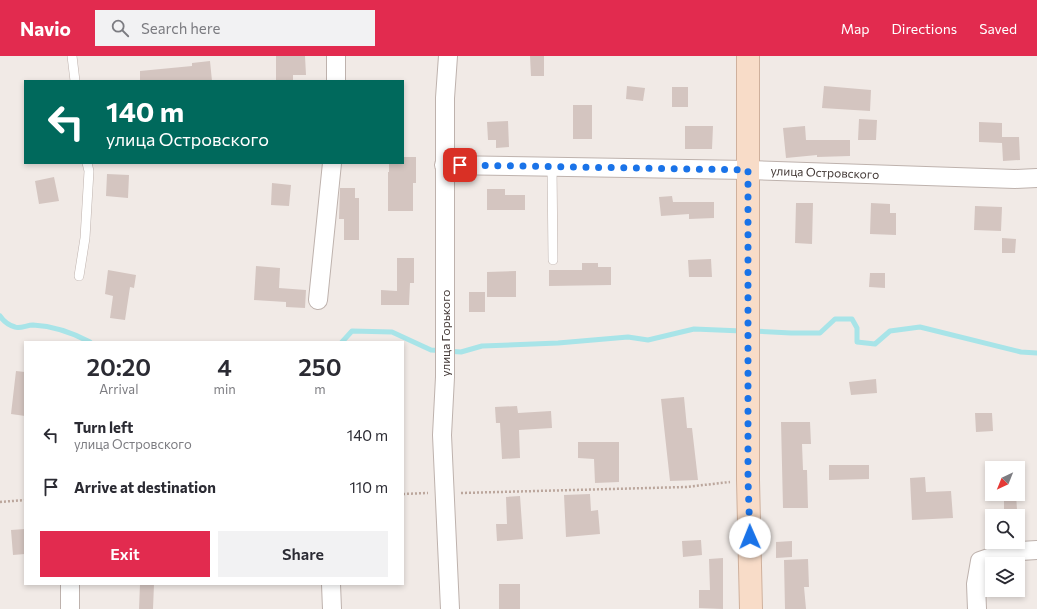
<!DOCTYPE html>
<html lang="en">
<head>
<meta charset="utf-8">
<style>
	body { margin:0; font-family:Commissioner,sans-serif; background:#f2f2f3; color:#2b2b33; height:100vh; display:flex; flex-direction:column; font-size:15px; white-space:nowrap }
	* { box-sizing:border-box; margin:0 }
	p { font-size:13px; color:#7c7c81 }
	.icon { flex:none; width:22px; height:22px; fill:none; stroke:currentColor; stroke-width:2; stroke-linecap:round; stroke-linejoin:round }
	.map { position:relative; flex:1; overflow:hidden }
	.side { position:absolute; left:24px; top:285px; width:380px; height:244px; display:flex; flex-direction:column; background:#fff; border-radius:0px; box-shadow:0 2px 6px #0003 }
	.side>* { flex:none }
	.hud { position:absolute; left:24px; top:24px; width:380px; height:84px; border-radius:0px; box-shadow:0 2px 6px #0003; background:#00695c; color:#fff; overflow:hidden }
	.needle { width:26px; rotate:223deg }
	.fabs { position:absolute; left:985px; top:405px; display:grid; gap:8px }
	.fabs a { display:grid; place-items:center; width:40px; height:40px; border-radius:0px; background:#fff; box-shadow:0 2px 6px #0003; font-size:20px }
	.pin { position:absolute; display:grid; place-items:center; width:34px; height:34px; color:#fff; margin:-17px; border-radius:8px; box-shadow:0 2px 6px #0006 }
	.me { position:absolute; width:44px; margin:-22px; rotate:359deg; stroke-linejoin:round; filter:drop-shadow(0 0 3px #0008) }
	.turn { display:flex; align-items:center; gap:14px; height:84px; padding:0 16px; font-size:18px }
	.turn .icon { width:52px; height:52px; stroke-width:2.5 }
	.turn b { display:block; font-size:28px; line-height:34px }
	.eta { display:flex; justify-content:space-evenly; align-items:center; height:68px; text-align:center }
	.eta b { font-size:24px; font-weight:600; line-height:28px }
	.primary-button { display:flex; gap:8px; margin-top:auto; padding:8px 16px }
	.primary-button a { flex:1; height:46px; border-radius:0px; background:#e22b4f; color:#fff; font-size:16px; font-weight:600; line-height:46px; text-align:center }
	.primary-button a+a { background:#f2f2f3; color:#2b2b33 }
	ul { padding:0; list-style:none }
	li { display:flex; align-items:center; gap:12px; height:52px; padding:0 16px }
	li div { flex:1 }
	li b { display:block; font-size:15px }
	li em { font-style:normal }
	header { display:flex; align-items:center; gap:24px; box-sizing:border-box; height:56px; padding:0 20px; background:#e22b4f; color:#fff }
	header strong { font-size:19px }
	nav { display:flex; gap:22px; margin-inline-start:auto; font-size:14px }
	.search { width:280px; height:36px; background:#f2f2f3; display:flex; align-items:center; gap:10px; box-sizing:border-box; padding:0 14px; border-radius:0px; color:#7c7c81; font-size:15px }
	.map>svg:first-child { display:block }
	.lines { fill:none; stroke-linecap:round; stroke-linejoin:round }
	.stream { stroke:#a8e4e8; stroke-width:5 }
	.building { fill:#d4c5c0 }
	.lane-casing { stroke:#beb2ad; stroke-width:10 }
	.street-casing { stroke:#beb2ad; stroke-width:20 }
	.secondary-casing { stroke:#cfb09c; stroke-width:24 }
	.path { stroke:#bba69c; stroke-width:2.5; stroke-dasharray:2 2; stroke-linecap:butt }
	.lane { stroke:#fff; stroke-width:9 }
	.street { stroke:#fff; stroke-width:18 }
	.secondary { stroke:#f8dcc8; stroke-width:22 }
	.route { stroke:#1a73e8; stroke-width:7; stroke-dasharray:0 12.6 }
	.labels { text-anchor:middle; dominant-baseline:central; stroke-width:3; stroke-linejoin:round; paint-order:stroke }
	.street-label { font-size:12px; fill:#433936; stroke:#fff }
</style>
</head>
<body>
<header>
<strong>Navio</strong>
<div class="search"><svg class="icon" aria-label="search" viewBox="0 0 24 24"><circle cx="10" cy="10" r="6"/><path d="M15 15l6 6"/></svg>Search here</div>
<nav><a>Map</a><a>Directions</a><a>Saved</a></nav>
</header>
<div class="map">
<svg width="1037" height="553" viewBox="0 0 1037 553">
	<rect width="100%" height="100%" fill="#f1eae6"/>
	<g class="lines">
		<path class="stream" d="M0 260C4 266 8 269 15 271 20 273 27 269 33 269 53 270 73 277 90 286
			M752 275 791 277H820L835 263H852L857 272V286L875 288 890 275 920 271 1021 296 1037 297
			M342 286 352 275 392 276 431 294 461 296 482 290 558 287 628 281 648 284 694 273 742 275"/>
	</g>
	<path class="building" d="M276 0H305L306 19H293V24H276Z
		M530 0H544V20H531Z
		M210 5 212 25H140V15L192 10V7Z
		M627 30 645 32 643 45 626 43Z
		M824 30 871 34 870 55 822 52Z
		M672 31H688V51H672Z
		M573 49H592V83H573Z
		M859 63 877 64 876 84H858Z
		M508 65 509 91 496 92V84H488L487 66Z
		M979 66 1002 67V81H1019L1020 104 1003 105 1002 87 979 86Z
		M685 70H713L712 93H685Z
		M805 70 806 84H850V100L817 101V99L786 102 783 72Z
		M403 101H416V127H413V155H388V116H389V107H403Z
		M107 118 129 119 128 142 106 140Z
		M54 121 59 145 39 148 35 125Z
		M272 127 291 129 289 150 271 149Z
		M340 132H355V142H359V184H344V163H339Z
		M487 133H505V139H525V154H487Z
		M672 140 673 146H714V162L689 163V158L661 160 659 141Z
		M796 147H813L812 188 795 187Z
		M871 147 890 148V157H896V179L870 178Z
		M975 150 1002 151 1001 175 974 174Z
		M1002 182 1016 183 1015 197H1002Z
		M414 202V227H410L409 249H381V234L397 235V202Z
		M711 203 712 221H689L688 204Z
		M582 207H598V211H611V229L549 230V214H582Z
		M256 210 280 212 279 232 306 234 305 252 286 251V246L254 244Z
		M108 214 136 219 134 232 130 231 125 264 110 262 113 240 105 238Z
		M516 215V241H487V216Z
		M870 217H885V232L869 231Z
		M469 236H485V256H469Z
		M16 315 25 316V360L11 358Z
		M876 323 877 337 851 339 849 326Z
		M684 341 687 372H692L698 424 670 425 661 343Z
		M517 350 518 357 551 355 552 372 519 374 520 402 502 403 500 367H496L495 351Z
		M975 357H992L993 375 976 376Z
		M781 366H810L811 388H802L803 414H807L808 452H783Z
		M578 386H619V426L595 427 594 403 578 402Z
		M829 409H869V423L829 424Z
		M925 421 926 436 951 435 953 462 912 464 910 422Z
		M590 438 591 455 598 454 600 478 566 481 564 439Z
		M1004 438H1016L1017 454 1004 455Z
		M520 440 523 483 497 485 496 468H507L506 441Z
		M25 473V498L13 499 11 474Z
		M701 484 702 499 683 501 682 485Z
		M792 485V501L776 502V486Z
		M723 502V553L699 552V534H710L709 503Z
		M808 503 809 531H804L806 553H785L784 504Z
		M140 528H154L153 553H139Z
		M499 528H520V553H499Z"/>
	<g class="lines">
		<g class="lane-casing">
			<path id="lane" d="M72 0 75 25
				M552 110 553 204
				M79 220 85 182 89 115 87 107"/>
		</g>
		<g class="street-casing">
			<path id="street" d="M448 0 445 42V321L442 379 450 553
				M336 25V0
				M444 109 748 114 1015 123 1037 122
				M318 244 332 107
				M70 528V553
				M331 528 332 553
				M977 553 976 528 980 505 1006 496 1037 494"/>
		</g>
		<g class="secondary-casing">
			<path id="secondary" d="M748 0V424L751 553"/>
		</g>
		<path class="path" d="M461 437 686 431 730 426
			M403 438 428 437
			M0 446 25 444"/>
		<use href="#lane" class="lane"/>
		<use href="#street" class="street"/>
		<use href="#secondary" class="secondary"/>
	</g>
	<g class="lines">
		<path class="route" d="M460 109 748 114V424L750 481"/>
	</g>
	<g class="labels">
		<g class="street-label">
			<text transform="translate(825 116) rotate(2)">улица Островского</text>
			<text transform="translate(445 277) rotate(-90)">улица Горького</text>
		</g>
	</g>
</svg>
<div class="fabs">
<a><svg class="needle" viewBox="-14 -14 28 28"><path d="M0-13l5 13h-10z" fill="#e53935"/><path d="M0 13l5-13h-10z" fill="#7c7c81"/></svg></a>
<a><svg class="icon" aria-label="search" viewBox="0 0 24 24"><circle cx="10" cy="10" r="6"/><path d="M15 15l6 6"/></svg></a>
<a><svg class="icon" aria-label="layers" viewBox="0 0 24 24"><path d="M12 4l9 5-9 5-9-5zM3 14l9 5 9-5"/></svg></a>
</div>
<div class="pin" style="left:460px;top:109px;background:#d93025"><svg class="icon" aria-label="arrive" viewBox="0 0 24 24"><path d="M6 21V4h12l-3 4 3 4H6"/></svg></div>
<svg class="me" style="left:750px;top:481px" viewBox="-20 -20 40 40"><circle r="19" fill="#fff"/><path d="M0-13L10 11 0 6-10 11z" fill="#1a73e8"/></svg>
<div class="hud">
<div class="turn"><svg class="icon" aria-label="left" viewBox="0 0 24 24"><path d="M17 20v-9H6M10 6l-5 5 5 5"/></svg><div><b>140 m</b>улица Островского</div></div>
</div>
<section class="side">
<div class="eta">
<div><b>20:20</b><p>Arrival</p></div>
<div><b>4</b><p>min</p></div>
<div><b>250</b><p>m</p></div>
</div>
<ul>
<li><svg class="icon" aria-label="left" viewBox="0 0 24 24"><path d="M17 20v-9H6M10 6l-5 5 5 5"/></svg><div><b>Turn left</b><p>улица Островского</p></div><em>140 m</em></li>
<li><svg class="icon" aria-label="arrive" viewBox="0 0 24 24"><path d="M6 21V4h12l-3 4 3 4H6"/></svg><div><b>Arrive at destination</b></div><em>110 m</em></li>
</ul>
<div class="primary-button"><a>Exit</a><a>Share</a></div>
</section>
</div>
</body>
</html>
